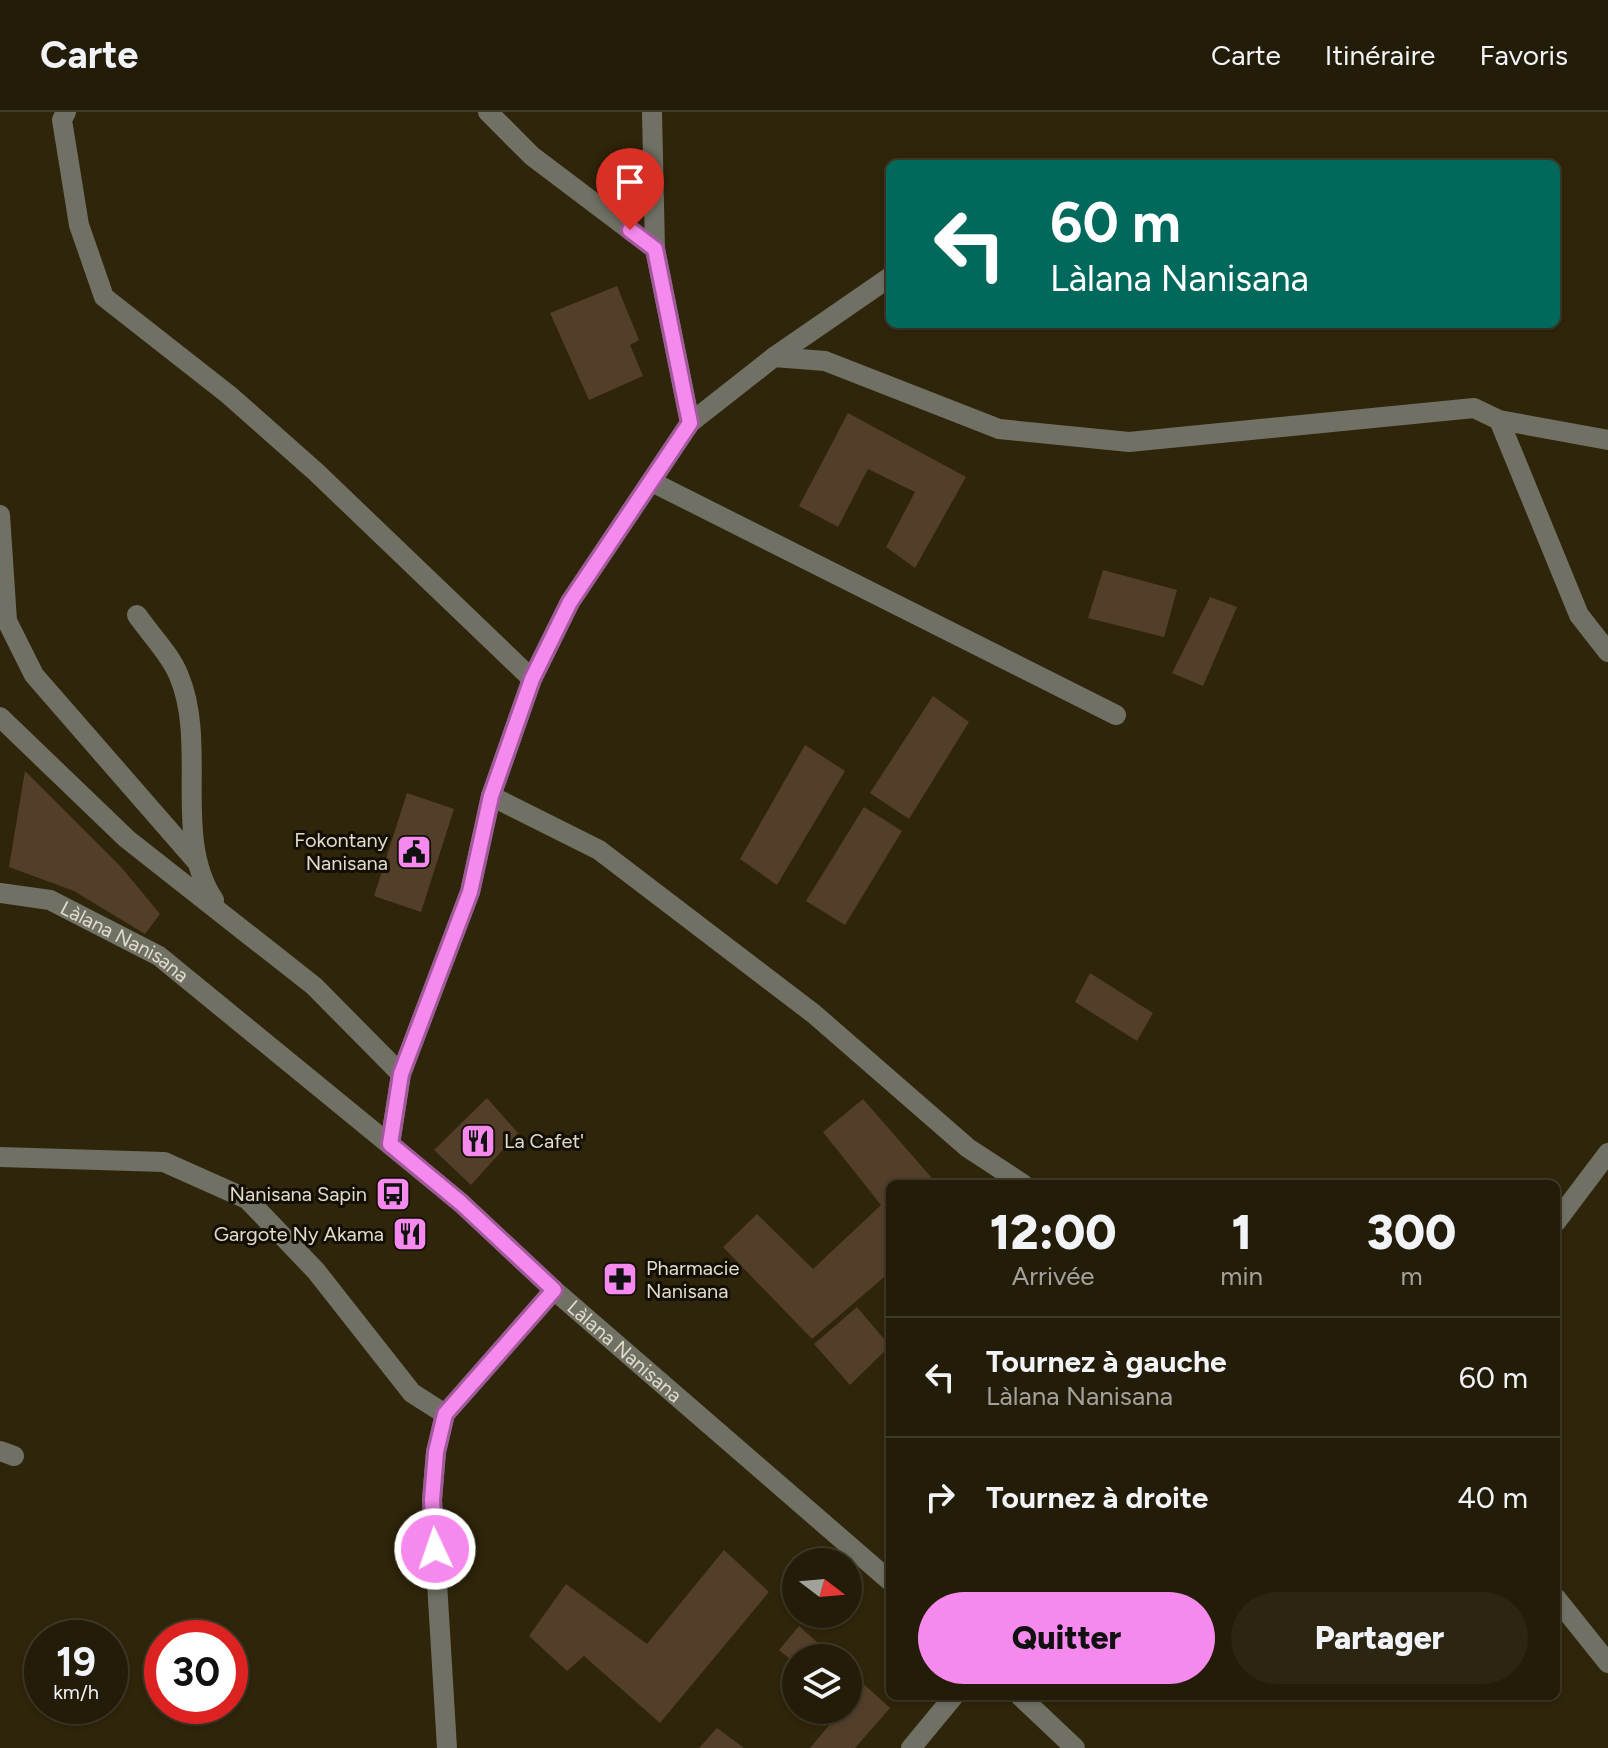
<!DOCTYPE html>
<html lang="fr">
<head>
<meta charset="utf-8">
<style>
	body { margin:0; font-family:Figtree,sans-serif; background:#2b2512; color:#f1f3f6; height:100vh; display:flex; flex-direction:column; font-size:30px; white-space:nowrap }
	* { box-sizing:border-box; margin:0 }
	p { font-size:26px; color:#a3a19c }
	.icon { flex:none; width:44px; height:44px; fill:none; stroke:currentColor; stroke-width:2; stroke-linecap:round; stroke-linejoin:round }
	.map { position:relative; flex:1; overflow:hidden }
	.sheet { position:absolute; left:886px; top:1068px; width:674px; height:520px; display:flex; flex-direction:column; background:#231c08; border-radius:12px; box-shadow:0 2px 6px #0004,0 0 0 2px #403a29 }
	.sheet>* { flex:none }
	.hud { position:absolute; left:886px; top:48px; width:674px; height:168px; border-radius:12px; box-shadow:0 2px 6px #0004,0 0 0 2px #403a29; background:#00695c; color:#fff; overflow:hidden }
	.needle { width:52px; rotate:106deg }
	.fabs { position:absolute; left:782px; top:1436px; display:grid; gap:16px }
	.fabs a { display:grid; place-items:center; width:80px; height:80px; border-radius:50%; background:#231c08; box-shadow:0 2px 6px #0004,0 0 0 2px #403a29; font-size:40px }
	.speed { position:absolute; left:24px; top:1508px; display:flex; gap:16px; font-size:40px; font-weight:700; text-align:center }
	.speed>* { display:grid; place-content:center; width:104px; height:104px; border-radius:50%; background:#231c08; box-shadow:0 2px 6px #0004,0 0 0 2px #403a29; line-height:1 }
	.speed small { font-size:20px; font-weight:400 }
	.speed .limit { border:12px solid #d22; background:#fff; color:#111 }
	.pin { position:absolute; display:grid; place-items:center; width:68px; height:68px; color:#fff; margin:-82px -34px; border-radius:50% 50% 50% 0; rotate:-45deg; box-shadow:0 0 8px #0007 }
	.pin .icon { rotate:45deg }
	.me { position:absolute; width:88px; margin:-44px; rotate:357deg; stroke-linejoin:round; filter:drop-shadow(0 0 6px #0008) }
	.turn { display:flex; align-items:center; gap:28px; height:168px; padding:0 32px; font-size:36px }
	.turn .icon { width:104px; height:104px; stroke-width:2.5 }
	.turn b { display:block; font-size:56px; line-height:68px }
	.eta { display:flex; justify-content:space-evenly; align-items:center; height:136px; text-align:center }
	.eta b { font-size:48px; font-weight:800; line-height:56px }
	.cta { display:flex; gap:16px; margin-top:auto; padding:16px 32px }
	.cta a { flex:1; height:92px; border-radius:48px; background:#f689ed; color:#111; font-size:32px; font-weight:800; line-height:92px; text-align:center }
	.cta a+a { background:#2b2512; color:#f1f3f6 }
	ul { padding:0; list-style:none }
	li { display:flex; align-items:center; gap:24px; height:120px; padding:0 32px; border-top:2px solid #403a29 }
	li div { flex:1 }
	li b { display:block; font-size:30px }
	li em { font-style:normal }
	header { display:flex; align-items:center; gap:48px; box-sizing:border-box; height:112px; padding:0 40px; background:#231c08; border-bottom:2px solid #403a29 }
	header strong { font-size:38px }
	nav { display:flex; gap:44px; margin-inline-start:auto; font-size:28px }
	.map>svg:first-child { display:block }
	.building { fill:#533e2a }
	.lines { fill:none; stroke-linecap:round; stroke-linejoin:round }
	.minor { stroke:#707164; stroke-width:20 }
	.route-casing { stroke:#a0599a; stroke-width:20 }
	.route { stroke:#f689ed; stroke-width:14 }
	.labels { text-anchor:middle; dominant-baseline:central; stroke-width:6; stroke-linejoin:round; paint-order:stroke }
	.poi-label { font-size:20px; fill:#e1dbcb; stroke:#130f05; text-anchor:end }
	.street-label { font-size:20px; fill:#e1dbcb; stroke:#130f05 }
</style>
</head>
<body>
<header>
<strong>Carte</strong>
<nav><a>Carte</a><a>Itinéraire</a><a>Favoris</a></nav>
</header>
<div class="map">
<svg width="1608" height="1636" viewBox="0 0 1608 1636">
	<rect width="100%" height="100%" fill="#2f250a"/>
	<path class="building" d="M617 174 639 228 630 233 643 264 589 288 550 201Z
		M848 301 966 365 915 456 886 435 915 380 868 357 838 415 799 394Z
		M1103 458 1177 478 1164 525 1088 506Z
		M1210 485 1237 495 1203 574 1172 561Z
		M933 584 969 610 909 707 870 681Z
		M805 633 845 659 777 773 740 747Z
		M25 659 122 756 160 802 145 822 74 779 9 755Z
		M407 681 454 697 421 800 374 784Z
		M864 695 902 719 845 813 806 789Z
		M1090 861 1153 901 1137 929 1075 890Z
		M487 986 518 1021 471 1073 434 1038Z
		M863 987 937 1072H890V1160L812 1227 723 1135 757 1102 813 1157 881 1093 823 1020Z
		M857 1195 890 1234 850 1273 814 1232Z
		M724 1438 769 1480 660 1611 584 1544 567 1559 529 1524 566 1472 647 1532Z
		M799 1514 835 1546H796V1552L779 1538Z
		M848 1558 890 1596 855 1636H810L842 1598H848Z
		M717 1616 744 1636H699Z"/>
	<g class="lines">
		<g class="minor">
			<path d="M66 0 62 8 79 113 104 185 229 283 316 360 532 567"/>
			<path d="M488 0 532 44 655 137"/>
			<path d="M774 245 890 165"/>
			<path d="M1499 308 1579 503 1608 540"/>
			<path d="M690 311 774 245 825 249 999 317 1129 330 1474 296 1499 308 1608 328"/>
			<path d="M652 370 1116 603"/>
			<path d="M0 403 7 509 34 563 196 749"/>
			<path d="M137 503C150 522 171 543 179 564 208 633 172 726 214 788"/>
			<path d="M0 605 127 727 314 874 401 962"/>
			<path d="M491 684 599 738 814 902 968 1036 1023 1072"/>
			<path id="s1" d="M0 781 50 788 159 844 461 1091 554 1178 890 1469"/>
			<path d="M390 1032 401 962 470 780 491 684 532 567 570 490 690 311 655 137 652 0"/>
			<path d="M0 1045 164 1050 247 1087 316 1159 412 1281 445 1302"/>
			<path d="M1556 1110 1608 1041"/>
			<path d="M0 1339 14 1344"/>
			<path d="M1556 1486 1608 1551"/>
			<path d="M1020 1584 1075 1636"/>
			<path d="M447 1636 432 1388 436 1340 445 1302 554 1178"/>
			<path d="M911 1636 954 1584"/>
		</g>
	</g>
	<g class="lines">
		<g class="route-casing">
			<path id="route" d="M435 1437 432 1388 436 1340 445 1302 554 1178 461 1091 390 1032 401 962 470 780 491 684 532 567 570 490 690 311 655 137 630 118"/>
		</g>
		<use href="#route" class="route"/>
	</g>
	<defs>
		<g id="civic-square" transform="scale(1.8)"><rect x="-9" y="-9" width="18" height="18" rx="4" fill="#f689ed" stroke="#130f05"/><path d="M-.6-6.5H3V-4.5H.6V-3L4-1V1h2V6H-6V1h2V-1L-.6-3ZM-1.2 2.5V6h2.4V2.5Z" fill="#111"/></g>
		<g id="restaurant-square" transform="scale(1.8)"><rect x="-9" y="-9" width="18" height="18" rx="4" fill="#f689ed" stroke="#130f05"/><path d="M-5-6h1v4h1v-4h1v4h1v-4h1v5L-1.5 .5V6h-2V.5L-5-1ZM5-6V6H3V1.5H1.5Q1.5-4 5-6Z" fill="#111"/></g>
		<g id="bus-square" transform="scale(1.8)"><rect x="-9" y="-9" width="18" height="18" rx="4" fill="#f689ed" stroke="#130f05"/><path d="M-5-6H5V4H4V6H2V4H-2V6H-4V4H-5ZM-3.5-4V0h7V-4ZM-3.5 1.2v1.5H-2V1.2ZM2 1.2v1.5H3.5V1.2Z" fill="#111"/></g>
		<g id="pharmacy-square" transform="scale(1.8)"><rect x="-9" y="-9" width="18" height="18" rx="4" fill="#f689ed" stroke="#130f05"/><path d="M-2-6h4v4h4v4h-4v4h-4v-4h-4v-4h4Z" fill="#111"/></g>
	</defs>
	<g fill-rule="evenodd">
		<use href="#civic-square" x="414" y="740"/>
		<use href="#restaurant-square" x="478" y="1029"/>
		<use href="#bus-square" x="393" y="1082"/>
		<use href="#restaurant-square" x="410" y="1122"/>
		<use href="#pharmacy-square" x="620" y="1167"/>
	</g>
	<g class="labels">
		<g class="poi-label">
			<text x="388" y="728">Fokontany<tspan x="388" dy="23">Nanisana</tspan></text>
			<text x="504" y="1029" text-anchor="start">La Cafet'</text>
			<text x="367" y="1082">Nanisana Sapin</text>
			<text x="384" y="1122">Gargote Ny Akama</text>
			<text x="646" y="1156" text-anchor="start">Pharmacie<tspan x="646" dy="23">Nanisana</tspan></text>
		</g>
		<g class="street-label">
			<text stroke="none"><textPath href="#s1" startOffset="136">Làlana Nanisana</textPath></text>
			<text stroke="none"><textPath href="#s1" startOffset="784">Làlana Nanisana</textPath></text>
		</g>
	</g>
</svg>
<div class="fabs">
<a><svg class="needle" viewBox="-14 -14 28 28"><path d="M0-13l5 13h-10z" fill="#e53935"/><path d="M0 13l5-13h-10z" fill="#a3a19c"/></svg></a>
<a><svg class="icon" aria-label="layers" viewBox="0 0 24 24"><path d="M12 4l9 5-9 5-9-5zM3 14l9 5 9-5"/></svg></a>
</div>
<div class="speed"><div>19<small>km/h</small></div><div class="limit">30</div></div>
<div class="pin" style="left:630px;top:118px;background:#d93025"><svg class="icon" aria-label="arrive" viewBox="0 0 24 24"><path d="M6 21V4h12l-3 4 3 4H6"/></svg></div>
<svg class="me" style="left:435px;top:1437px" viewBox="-20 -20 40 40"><circle r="17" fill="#f689ed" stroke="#fff" stroke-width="3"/><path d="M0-11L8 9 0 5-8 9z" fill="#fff"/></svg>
<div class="hud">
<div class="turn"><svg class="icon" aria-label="left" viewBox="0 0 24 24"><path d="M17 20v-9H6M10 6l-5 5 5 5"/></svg><div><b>60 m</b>Làlana Nanisana</div></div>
</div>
<section class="sheet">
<div class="eta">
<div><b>12:00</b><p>Arrivée</p></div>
<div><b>1</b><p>min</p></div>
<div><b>300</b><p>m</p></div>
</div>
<ul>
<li><svg class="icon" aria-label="left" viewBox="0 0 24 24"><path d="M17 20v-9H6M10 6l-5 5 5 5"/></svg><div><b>Tournez à gauche</b><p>Làlana Nanisana</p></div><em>60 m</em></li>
<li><svg class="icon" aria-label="right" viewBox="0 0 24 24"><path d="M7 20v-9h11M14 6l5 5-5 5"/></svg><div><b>Tournez à droite</b></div><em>40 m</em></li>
</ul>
<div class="cta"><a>Quitter</a><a>Partager</a></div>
</section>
</div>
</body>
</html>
